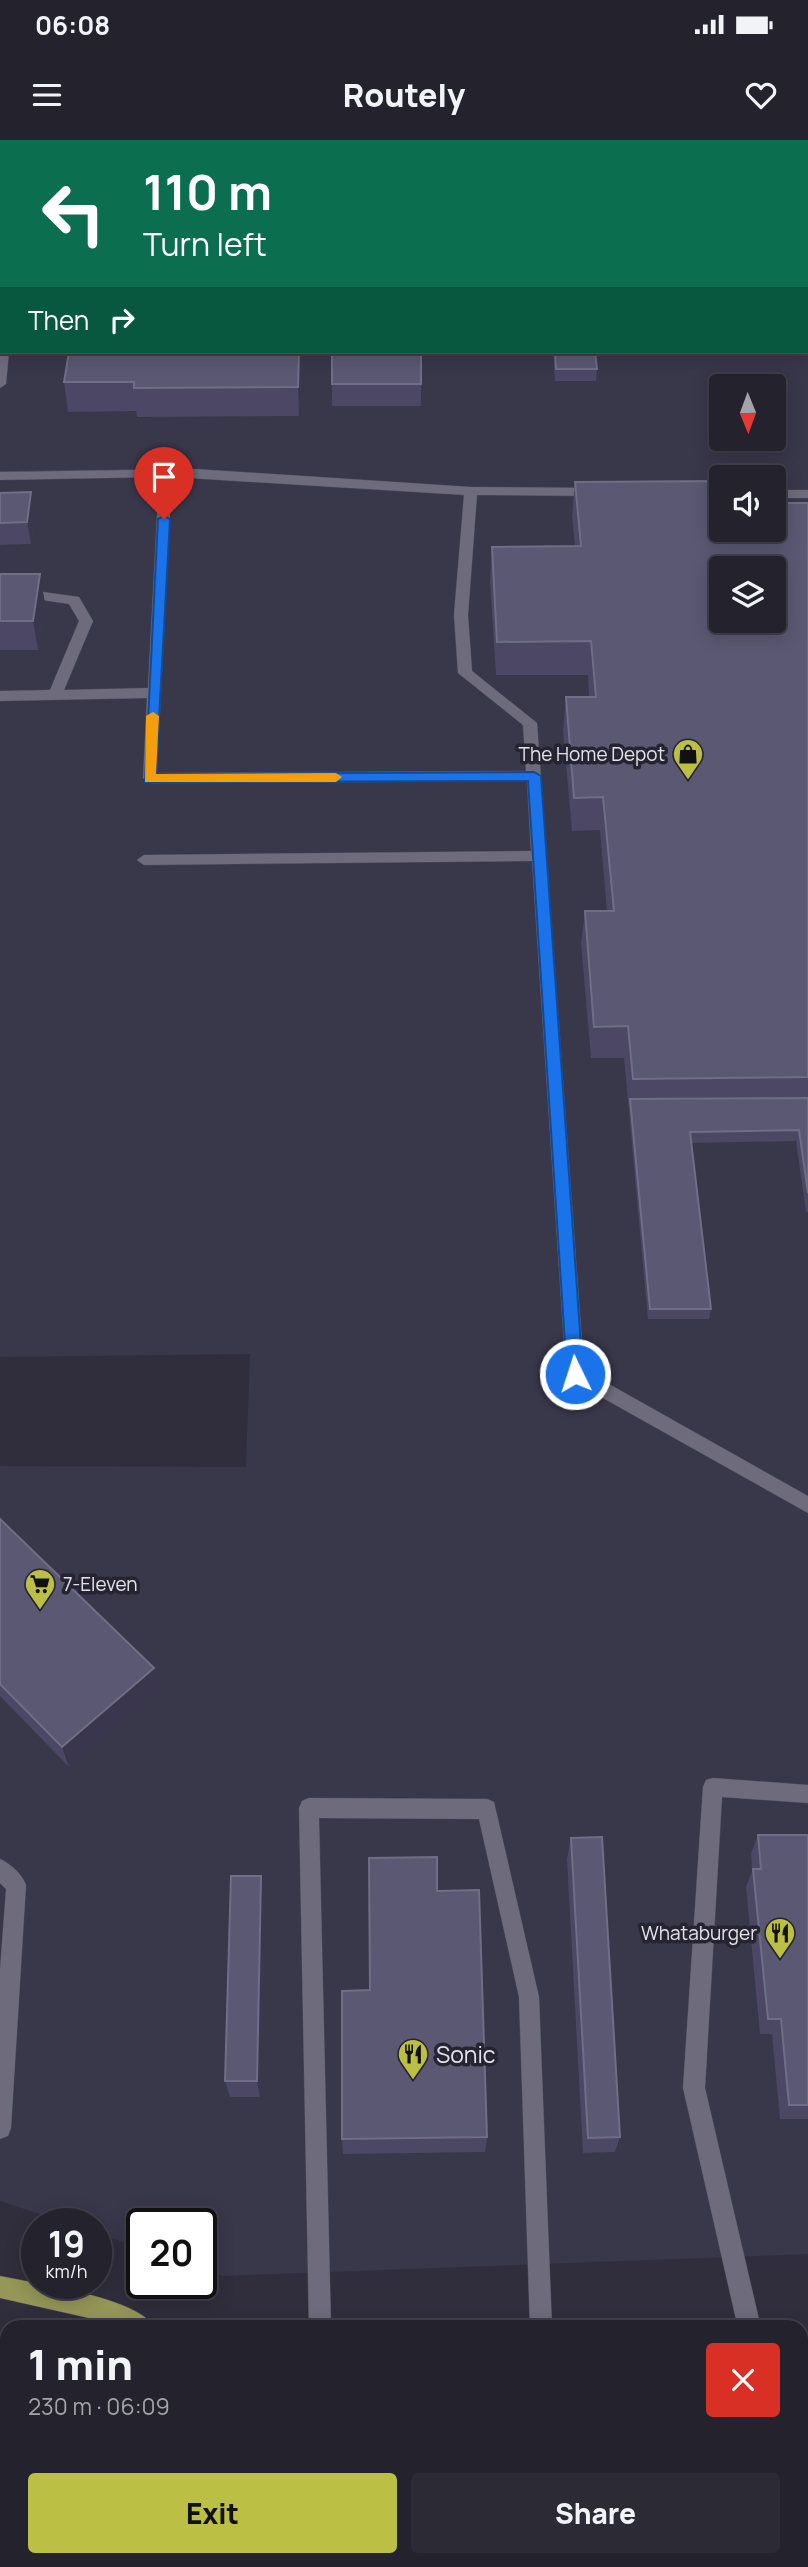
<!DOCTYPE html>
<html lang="en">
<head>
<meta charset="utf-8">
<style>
	body { margin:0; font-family:Manrope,sans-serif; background:#2c2a35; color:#f1f3f6; height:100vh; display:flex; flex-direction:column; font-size:26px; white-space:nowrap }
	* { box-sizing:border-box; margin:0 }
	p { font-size:23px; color:#a3a4aa }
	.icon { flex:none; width:38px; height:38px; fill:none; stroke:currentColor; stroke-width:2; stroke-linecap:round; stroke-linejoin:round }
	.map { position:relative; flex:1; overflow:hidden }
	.side { position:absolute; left:0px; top:2180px; width:808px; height:247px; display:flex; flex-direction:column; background:#24222d; border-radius:21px 21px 0 0; box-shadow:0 4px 18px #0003,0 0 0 2px #413f49 }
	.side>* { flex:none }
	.banner { position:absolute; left:0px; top:0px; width:808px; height:214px; box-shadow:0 4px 18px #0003,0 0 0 2px #413f49; background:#0b6e4f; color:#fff; overflow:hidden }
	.needle { width:46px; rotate:179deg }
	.buttons { position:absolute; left:709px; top:234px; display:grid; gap:14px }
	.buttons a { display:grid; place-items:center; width:77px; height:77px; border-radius:7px; background:#24222d; box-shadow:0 4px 18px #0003,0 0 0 2px #413f49; font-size:35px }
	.speed { position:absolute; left:21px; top:2068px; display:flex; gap:14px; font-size:35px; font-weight:700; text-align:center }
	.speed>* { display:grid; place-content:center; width:91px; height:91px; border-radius:50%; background:#24222d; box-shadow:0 4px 18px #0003,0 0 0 2px #413f49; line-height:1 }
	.speed small { font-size:18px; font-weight:400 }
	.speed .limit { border:4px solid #111; border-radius:10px; background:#fff; color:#111 }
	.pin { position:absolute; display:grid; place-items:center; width:60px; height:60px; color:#fff; margin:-72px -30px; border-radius:50% 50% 50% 0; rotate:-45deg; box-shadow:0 0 7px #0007 }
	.pin .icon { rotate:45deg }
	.me { position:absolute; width:77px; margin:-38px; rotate:356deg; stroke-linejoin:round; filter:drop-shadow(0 0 5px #0008) }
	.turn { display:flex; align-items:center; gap:24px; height:147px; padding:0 28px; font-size:32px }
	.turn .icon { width:91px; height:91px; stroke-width:2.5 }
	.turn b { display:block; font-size:49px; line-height:60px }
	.then { display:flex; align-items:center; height:66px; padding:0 28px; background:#0003; gap:14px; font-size:26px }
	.round { display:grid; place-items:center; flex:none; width:74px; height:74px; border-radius:7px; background:#2c2a35 }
	.summary { display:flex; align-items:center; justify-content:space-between; height:119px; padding:0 28px }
	h1 { font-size:42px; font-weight:800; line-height:52px }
	.primary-button { display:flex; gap:14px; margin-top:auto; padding:14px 28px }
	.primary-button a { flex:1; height:80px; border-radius:7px; background:#bbc045; color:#111; font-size:28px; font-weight:800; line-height:80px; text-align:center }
	.primary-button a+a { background:#2c2a35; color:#f1f3f6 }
	.status { display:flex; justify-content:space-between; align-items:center; height:49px; padding:0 35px; background:#24222d; direction:ltr }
	.status svg { height:19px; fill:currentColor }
	header { display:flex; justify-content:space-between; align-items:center; height:91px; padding:0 28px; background:#24222d; font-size:32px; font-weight:800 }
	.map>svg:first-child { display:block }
	.built { fill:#39374a; fill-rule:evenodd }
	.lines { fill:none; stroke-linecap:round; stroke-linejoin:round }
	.minor-casing { stroke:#4d4b57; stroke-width:1 }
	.major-casing { stroke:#4d4b57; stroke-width:1 }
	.minor { fill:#6e6c7c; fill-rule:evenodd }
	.major { fill:#959758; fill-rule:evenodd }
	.wall { fill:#4b4764 }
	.shaded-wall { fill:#39364e }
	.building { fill:#5b5873; stroke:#706d86; stroke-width:2; fill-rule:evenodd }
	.route { fill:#1a73e8; stroke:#114b97; stroke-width:2 }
	.slow { fill:#f59e0b }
	.labels { text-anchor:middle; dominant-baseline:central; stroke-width:7; stroke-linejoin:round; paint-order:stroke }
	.poi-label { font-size:19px; fill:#e4e3ec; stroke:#262431; text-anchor:end }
	.near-poi-label { font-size:23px; fill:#e4e3ec; stroke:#262431; text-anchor:start }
</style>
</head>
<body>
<div class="status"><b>06:08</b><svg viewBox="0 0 49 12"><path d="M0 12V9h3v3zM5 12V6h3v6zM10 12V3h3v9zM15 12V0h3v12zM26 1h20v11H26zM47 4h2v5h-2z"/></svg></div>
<header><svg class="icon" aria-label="menu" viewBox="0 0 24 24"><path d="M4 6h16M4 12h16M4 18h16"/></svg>Routely<svg class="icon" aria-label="heart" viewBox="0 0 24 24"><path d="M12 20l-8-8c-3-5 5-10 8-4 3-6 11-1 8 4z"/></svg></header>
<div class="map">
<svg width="808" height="2427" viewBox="0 0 808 2427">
	<rect width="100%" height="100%" fill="#302e3c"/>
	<path class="built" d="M0 0H808V2114L223 2136 201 2128V2084H142V2108L96 2093V2084H70L0 2061V1326L246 1327 250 1214 0 1217ZM2 2H807V212H2ZM721 247H774V299H721ZM721 338H774V390H721ZM721 429H774V481H721Z
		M0 2368H7V2420H304L305 2427H0Z"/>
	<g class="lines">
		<g class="minor-casing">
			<path id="minor" d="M21 0H31V2H21Z
				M0 111H2V117H0Z
				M0 209 9 212 6 244 0 248Z
				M195 329 471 347 597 348 603 352 597 356 477 355 468 475 472 531 537 583 584 1230 808 1356V1373L569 1239 566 1234 532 721 144 725 137 720 144 715 531 711 527 641 150 643 143 638 147 558 0 561V551L50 550 79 481 69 464 29 458 0 459V451L29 450 79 457 93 481 64 550 148 548 159 337 0 340V332ZM172 337 464 355 454 475 458 533 523 585 526 631 157 633Z
				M774 350H808V358H774Z
				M713 1638 808 1645V1663L722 1657 705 1948 761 2188H738L683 1948 703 1647 706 1640Z
				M309 1658 487 1659 494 1662 539 1857 552 2188H530L519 1857 479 1679 319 1678 331 2188H309L299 1668 302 1661Z
				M0 1719C11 1724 22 1734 26 1745L11 1988 8 1996 0 1999V1830L6 1749 0 1743Z
				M151 2420H200L199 2427H148Z"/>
		</g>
		<g class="major-casing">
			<path id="major" d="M0 2136C32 2143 142 2158 154 2188H119L111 2183 0 2158Z
				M802 2207H808V2229H802Z
				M0 2265H7V2289H0Z"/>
		</g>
		<use href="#minor" class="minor"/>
		<use href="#major" class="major"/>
	</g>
	<path class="wall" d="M69 212H302L299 276 137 277 136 271 68 272 64 242Z
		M421 212V266H332V244Z
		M553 212H595L597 229 596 241H555Z
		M575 342 721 390 808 363V1072H806L796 1001 691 1003 711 1169 709 1179H648L624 918H591L581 803 585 771H607L600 690 572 691 563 591 566 557H589L588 535H496L490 441 492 407 575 406 572 376Z
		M0 353 35 374 31 404 0 405Z
		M0 434 45 463 38 510H0Z
		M0 1379 154 1528 159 1548 69 1627 0 1556Z
		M758 1695H808V1979H780L772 1894H760L746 1747 752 1731 751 1713Z
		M571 1698 620 1997 615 2012 583 2013 567 1719Z
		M261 1736 264 1756 260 1957H230L225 1941Z
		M437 1751 487 1997 485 2012 343 2014 342 1999 370 1850Z"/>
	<path class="shaded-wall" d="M299 212H302L299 276 298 247Z
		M31 352 35 374 31 404 27 382Z
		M40 434 45 463 38 510 33 481Z
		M154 1528 159 1548 69 1627 62 1607Z
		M261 1736 264 1756 260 1957 257 1941Z"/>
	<path class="building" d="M69 212H299L298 247 134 248V242H64Z
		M332 212H421V244H332Z
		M555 212H595L597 229H556Z
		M721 341V390H774V363H808V937L633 939 628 886 594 887 585 771H614L603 657 574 658 566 557H596L591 501 497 502 492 407 581 406 575 342ZM721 429H774V481H721Z
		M31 352 27 382 0 383V353Z
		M0 434H40L33 481H0Z
		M808 958V1053L799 990 690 992 711 1169H650L630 959Z
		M0 1379 154 1528 62 1607 0 1544Z
		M758 1695H808V1965H789L781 1879H768L753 1729H761Z
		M602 1697 620 1997 588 1998 571 1698Z
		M437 1717V1751L479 1750 487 1997 342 1999V1851L370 1850 369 1718Z
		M231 1736H261L257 1941H225Z"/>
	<path class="route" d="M164 376 170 379 156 634 534 632 541 636 583 1234 581 1239H569L567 1234 528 641 145 642 158 379Z"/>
	<path class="slow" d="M153 572 159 576 156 634 336 633 342 637 336 642H145L146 576Z"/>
	<defs>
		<g id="shop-pin" transform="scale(1.575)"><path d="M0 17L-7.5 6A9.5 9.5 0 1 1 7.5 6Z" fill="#bbc045" stroke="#262431"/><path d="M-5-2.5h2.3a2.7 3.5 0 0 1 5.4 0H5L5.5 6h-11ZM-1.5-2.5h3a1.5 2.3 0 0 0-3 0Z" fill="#111"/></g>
		<g id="supermarket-pin" transform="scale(1.575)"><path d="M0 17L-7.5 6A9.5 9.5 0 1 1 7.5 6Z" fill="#bbc045" stroke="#262431"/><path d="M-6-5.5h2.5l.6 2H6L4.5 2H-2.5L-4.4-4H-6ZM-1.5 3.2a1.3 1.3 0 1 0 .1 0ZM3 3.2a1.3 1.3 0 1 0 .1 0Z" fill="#111"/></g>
		<g id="restaurant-pin" transform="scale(1.575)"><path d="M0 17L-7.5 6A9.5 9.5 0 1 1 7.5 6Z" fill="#bbc045" stroke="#262431"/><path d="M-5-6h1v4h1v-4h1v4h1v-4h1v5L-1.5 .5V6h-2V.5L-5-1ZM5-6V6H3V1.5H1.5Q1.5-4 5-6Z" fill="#111"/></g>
	</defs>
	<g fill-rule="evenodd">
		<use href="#shop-pin" x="688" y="614"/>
		<use href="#supermarket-pin" x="40" y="1444"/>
		<use href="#restaurant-pin" x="780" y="1793"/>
		<use href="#restaurant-pin" x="413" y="1914"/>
	</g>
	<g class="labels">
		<g class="poi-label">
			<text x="665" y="614">The Home Depot</text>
			<text x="63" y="1444" text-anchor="start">7-Eleven</text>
			<text x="757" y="1793">Whataburger</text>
		</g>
		<g class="near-poi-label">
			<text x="436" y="1914">Sonic</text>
		</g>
	</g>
</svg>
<div class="buttons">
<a><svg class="needle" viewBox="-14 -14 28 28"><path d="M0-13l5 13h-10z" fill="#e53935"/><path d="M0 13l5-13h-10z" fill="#a3a4aa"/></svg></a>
<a><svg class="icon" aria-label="sound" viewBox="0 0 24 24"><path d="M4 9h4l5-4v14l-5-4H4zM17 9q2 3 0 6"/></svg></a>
<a><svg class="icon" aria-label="layers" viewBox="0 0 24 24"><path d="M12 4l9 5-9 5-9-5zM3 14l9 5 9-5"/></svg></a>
</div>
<div class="speed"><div>19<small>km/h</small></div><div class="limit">20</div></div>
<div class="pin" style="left:164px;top:379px;background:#d93025"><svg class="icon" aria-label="arrive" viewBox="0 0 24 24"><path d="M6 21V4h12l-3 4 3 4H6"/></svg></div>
<svg class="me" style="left:575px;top:1234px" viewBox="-20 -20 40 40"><circle r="17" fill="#1a73e8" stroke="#fff" stroke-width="3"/><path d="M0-11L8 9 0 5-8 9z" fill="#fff"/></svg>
<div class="banner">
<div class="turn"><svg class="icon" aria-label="left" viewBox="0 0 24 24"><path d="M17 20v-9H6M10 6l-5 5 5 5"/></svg><div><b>110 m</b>Turn left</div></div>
<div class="then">Then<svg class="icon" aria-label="right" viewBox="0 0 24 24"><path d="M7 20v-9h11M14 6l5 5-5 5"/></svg></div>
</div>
<section class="side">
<div class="summary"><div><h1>1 min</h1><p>230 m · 06:09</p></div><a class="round" style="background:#d93025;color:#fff"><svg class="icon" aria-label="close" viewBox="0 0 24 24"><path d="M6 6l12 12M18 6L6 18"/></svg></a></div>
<div class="primary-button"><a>Exit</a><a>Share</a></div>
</section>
</div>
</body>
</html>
